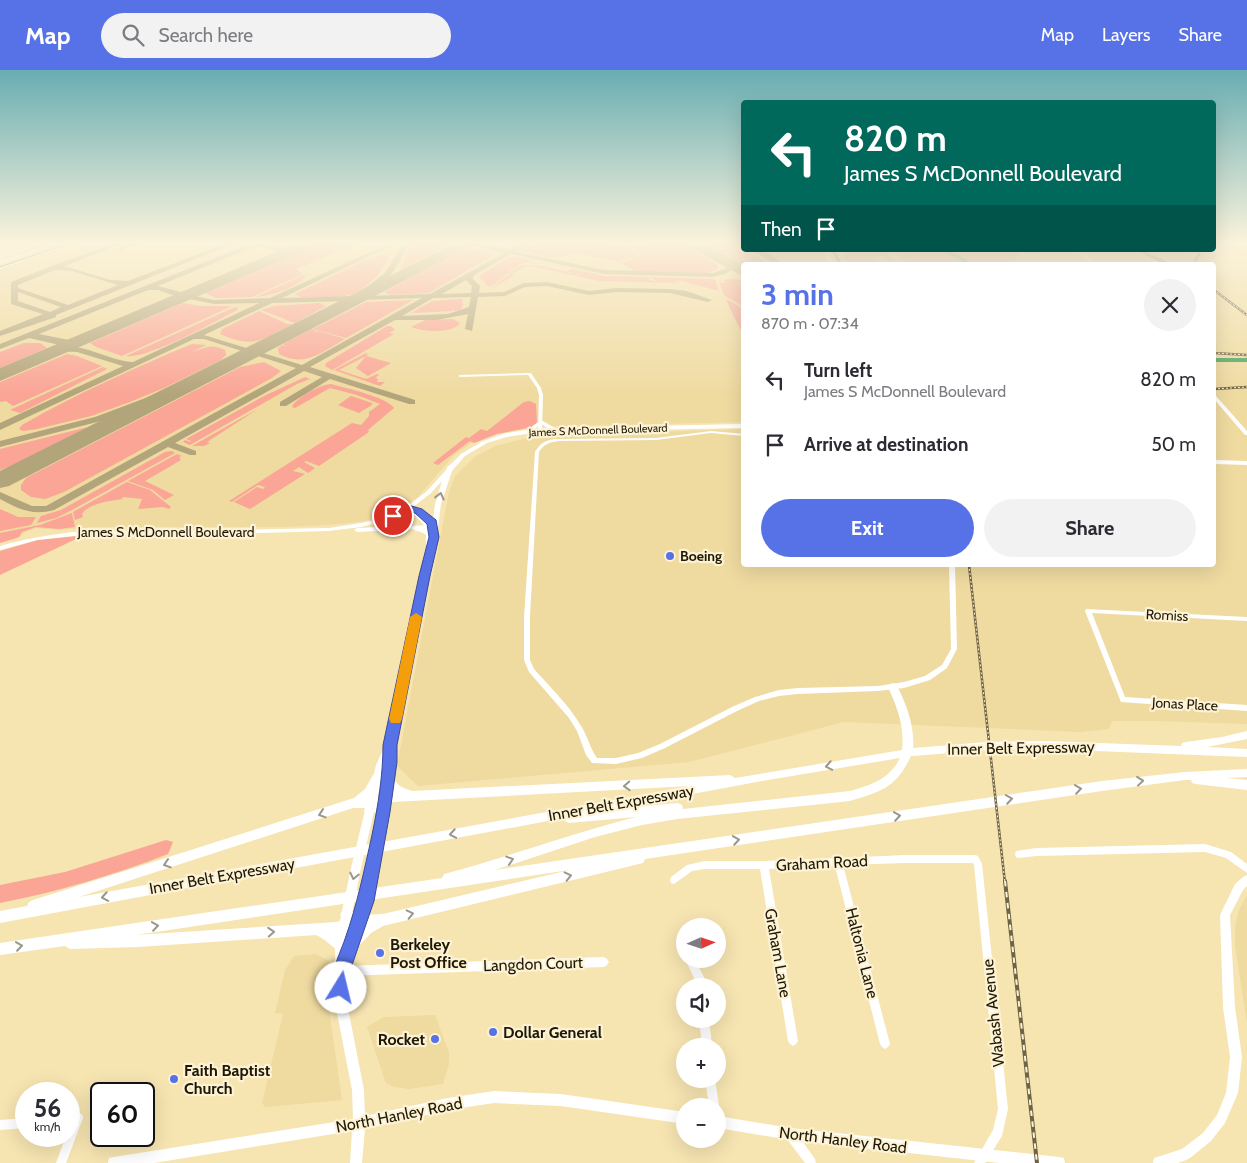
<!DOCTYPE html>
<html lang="en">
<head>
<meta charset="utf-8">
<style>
	body { margin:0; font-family:Cabin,sans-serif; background:#f2f2f3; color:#2b2b33; height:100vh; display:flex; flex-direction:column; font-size:19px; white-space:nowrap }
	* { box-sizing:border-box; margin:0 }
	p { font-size:16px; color:#7c7c81 }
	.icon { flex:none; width:28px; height:28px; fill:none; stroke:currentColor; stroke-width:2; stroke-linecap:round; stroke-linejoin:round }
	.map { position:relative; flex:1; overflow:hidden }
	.drawer { position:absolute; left:741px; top:192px; width:475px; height:305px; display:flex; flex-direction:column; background:#fff; border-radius:5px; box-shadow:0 5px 20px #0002 }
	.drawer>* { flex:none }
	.banner { position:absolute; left:741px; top:30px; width:475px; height:152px; border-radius:5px; box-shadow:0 5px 20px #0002; background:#00695c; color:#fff; overflow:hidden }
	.needle { width:32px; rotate:87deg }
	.controls { position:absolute; left:676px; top:848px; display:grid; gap:10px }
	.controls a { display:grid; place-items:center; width:50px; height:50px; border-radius:50%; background:#fff; box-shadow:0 5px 20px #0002; font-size:25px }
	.speed { position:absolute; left:15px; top:1012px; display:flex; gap:10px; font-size:25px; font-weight:700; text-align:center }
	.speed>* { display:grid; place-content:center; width:65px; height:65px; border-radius:50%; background:#fff; box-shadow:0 5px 20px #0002; line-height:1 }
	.speed small { font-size:12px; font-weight:400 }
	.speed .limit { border:2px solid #111; border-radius:8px; background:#fff; color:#111 }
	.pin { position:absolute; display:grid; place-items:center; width:42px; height:42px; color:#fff; margin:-21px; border:2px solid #fff; border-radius:50%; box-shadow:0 1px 5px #0007 }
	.me { position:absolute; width:55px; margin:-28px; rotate:9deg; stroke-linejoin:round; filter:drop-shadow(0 0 4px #0008) }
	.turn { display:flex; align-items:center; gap:18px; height:105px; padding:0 20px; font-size:22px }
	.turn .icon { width:65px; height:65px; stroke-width:2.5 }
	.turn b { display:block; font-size:35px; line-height:42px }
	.then { display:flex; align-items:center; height:48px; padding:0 20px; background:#0003; gap:10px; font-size:19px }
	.round { display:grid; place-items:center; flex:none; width:52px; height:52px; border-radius:26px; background:#f2f2f3 }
	.headline { display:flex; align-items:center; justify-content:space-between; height:85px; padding:0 20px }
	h1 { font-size:30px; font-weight:700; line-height:38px; color:#5772e7 }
	.cta { display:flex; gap:10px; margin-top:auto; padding:10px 20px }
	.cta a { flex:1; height:58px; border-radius:30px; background:#5772e7; color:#fff; font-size:20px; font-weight:700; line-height:58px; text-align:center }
	.cta a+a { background:#f2f2f3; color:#2b2b33 }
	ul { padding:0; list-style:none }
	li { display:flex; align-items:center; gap:15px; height:65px; padding:0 20px }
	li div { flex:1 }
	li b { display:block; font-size:19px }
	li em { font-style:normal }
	header { display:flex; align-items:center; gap:30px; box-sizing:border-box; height:70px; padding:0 25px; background:#5772e7; color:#fff }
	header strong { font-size:24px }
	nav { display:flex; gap:28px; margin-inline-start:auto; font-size:18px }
	.search { width:350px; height:45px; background:#f2f2f3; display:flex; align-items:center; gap:12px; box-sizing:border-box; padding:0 18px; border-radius:28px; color:#7c7c81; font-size:19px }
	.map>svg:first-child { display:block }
	.built { fill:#efdaa0 }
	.green { fill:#faa596 }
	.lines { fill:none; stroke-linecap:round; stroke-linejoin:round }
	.river { fill:#48a361; fill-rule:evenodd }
	.taxiway { fill:#b2a47b; fill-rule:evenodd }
	.runway { fill:#b2a47b; fill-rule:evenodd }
	.minor { fill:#fff; fill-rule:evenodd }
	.major { fill:#fff; fill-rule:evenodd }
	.highway { fill:#fff; fill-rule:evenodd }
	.tram { stroke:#6e6445; stroke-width:1 }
	.rail-far1-casing { stroke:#6e6445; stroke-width:2.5 }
	.rail-casing { stroke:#6e6445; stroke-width:4 }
	.rail-far1 { stroke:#fdf2d4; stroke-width:1; stroke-dasharray:2; stroke-linecap:butt }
	.rail { stroke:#fdf2d4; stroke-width:2; stroke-dasharray:5.5; stroke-linecap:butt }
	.oneway { stroke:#9a978e }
	.route { fill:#5772e7; stroke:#394a96 }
	.slow { fill:#f59e0b }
	.poi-dot { fill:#5772e7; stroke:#fdf2d4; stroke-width:2 }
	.labels { text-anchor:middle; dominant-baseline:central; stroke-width:4.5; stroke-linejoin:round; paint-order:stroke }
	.far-street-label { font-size:11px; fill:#1e1805; stroke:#fdf2d4 }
	.street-label { font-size:14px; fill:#1e1805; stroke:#fdf2d4 }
	.poi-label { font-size:14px; font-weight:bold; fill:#1e1805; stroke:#fdf2d4; text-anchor:start }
	.near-street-label { font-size:16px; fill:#1e1805; stroke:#fdf2d4 }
	.near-poi-label { font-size:16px; font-weight:bold; fill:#1e1805; stroke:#fdf2d4; text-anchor:start }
</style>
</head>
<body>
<header>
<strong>Map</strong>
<div class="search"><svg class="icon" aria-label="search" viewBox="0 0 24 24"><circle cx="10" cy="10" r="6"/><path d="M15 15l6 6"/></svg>Search here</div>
<nav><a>Map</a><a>Layers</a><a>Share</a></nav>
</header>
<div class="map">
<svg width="1247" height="1093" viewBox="0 0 1247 1093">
	<rect width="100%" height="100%" fill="#f6e4b1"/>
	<path class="built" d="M68 172H744V180H1214V172H1247V654L1155 651H1112L1109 659 1080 662 844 652 689 692 418 716 397 696 449 422 455 406 476 386 495 376 523 369 590 364 744 359V495H1214V195H744V352L530 357 492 364 473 372 454 385 417 428 395 441 366 451 330 455 284 457H96L58 460 36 458 23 463 19 468 0 473V195Z
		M1247 825V953L1235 876V856L1239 840Z
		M316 884 329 891 327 925 342 1030 265 1037 262 1033 283 944 275 943 285 900 294 886Z
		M435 945 449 983V994L443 1014 409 1019 394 1017 386 1013 367 957 384 947Z"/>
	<path class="green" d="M324 172H361L296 199 303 204 252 227 216 228 205 223Z
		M413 172H442L447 175 400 200Z
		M537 172H602L626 176 638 185 619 192 578 183 552 188 522 181Z
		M655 172H678L717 194 719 198 708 203 635 201 621 193 641 185 628 177Z
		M703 172H731L768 194 745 195Z
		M473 179 492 183 493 185 429 223 390 225 384 222 462 181Z
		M841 180H883L900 195H895L883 186 871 187 880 195H849L844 186 848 184Z
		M892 180C921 180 943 178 969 195H909Z
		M941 180H1041L1037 184 1021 181 1011 195H973L959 186Z
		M382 184 389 186C383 202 368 218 352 224 337 229 316 227 301 227L295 224 357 194Z
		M514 186 534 190C514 194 505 208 489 217L481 209 480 205 508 188Z
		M522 195 542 196 585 206 566 201 573 199 605 206 647 207 652 211H656L650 207 712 209 715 210 719 221 682 211H672L680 213 599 211 531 196 524 197 511 205 514 206 490 219C502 211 510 202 522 195Z
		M304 205 305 207C296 218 271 226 256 227Z
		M728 209 744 210V214L729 213 744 215V237L724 225 719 212 728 213 723 211Z
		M462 229 463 236 460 240 455 241 454 239 453 241 411 243 432 231Z
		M726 229 744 239V267C738 253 731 242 726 229Z
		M413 230 346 268 313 259 366 232Z
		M183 233 200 236H232L122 286 96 277 90 273Z
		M319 233 326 236 295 253 261 240 274 236Z
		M235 237 238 238 237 240C215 252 148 289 126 286Z
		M259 241 287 254H293C261 270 255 279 220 264L222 259Z
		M453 249 460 253C453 264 423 262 411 257L425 250Z
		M387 256H391L395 260 389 263 394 264 332 300 325 296 326 293Z
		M312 259 317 261 313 262 319 261 345 269C322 282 305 298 279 284L278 278 282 275 286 276 283 274Z
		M24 273H40L47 278 0 298V282Z
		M192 274 206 275 192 282C206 278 210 273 225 280L226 285 221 290 164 318 130 332 91 346 37 359 23 361 19 359 22 355C76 324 134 298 192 274Z
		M366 283 368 285 339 300 366 309 377 304 379 305 375 308 378 309 377 312H385L380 316 334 300Z
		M67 284 77 286 102 296 13 336 6 331 0 332V312Z
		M366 286 391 293 368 306 356 298Z
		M264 292 281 301 272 308 64 422 45 429 31 427 21 420V415L26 408 240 297Z
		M103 297 107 299 20 343 10 340Z
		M305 307 310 309 297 314 190 375 183 372 185 370 190 372 191 371 186 369 264 326Z
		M331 314C345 318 387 327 394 338L368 360 369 362 319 396 306 391 304 392 315 398 308 403 299 397 293 401 305 404 250 439 234 432 257 417 263 419 265 417 258 415 232 432 229 431 352 353 361 355 369 346V342L380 334 357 325 330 318 295 338 292 337C294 330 320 314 331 314Z
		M351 326 372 333V335L359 343 338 335Z
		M530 331 536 334 537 353 533 357 497 364 474 373 470 371 438 395 433 393 466 367 469 368 481 359 487 361 524 332Z
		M258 339 207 372 210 373 204 376H192Z
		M88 357 13 395 0 400V379Z
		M172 381 175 383 72 440 56 448 37 453 41 446 61 440 165 382Z
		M177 384 182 386 179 387 181 390 145 411 174 425 165 430 153 420 128 411Z
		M127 412 150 420 171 437 169 439 163 437 138 439 142 429 123 427 122 429C110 431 89 433 82 444L83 447 75 450 73 442Z
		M0 439 18 447H36L31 455 0 461Z
		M72 443 75 457 59 459 36 457 22 462 19 467 0 473V463L40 455Z
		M77 466 76 469 0 505V481L38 470Z
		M166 770 173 772 168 784C114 805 57 822 0 833V815L65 802Z"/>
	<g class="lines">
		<path class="river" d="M937 180C950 180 963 187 973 195H968L959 189Z
			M1214 288H1247V292H1214Z"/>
		<path class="taxiway" d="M120 172H128L64 196 110 210 128 211 230 172H238L56 245V247L0 266V261L43 244 11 234V212L65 191ZM55 200 72 201 118 215 68 235 18 218V215ZM18 222 61 237 50 242 18 231Z
			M136 172H144L120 181 115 180Z
			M255 172H263L262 173 283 179 286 182 281 187 278 185 279 181 262 177 251 178 158 216 181 222 184 226 190 225 214 230 270 228 392 172H399L282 228 355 226 385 203 404 172H410C396 198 392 209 366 226L430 224 504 183 460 173 459 172H469L510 180 525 172H532L517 182 604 200 713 203 727 198 723 191 726 189 732 195 733 199 725 204 713 207 604 204 511 184 474 205 473 209 480 216 479 223 504 222 524 213 547 212 589 221 617 218 670 219 687 221 712 230 708 232 670 223 617 222 589 225 547 216 525 217 505 226 478 227 472 261 465 259 468 244 437 250H395L310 297 415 330V334H409L330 309 286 336H280V332L322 307 304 301 175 373 196 381V385H190L168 377 54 440C33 446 18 439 0 429V422L32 436H46L296 298 204 269H194L0 360V353L123 296 77 282 56 281V277C83 272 107 290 133 292L259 233 214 234 190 229 174 232 170 230 175 226 158 220H148L39 264 74 271V275H60L29 268 0 279V274ZM466 210 472 216 471 223 442 224ZM471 227 469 237 448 244 402 246 433 228ZM422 228 302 295 204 265 272 233 347 231 326 241V245H329L358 230Z
			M736 172H744V176Z
			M752 180C762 180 776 186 782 195H776Z
			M188 312 192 315 191 317 101 351 0 377V371L95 347Z
			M8 404 13 407 4 416 0 417V409Z"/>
		<path class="runway" d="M300 172H320L317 175 0 311V298Z
			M457 172H476L473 175 9 416 0 418V401Z
			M682 172H701L744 195V207L685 175Z"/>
		<path class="minor" d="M44 172H48L0 188V186Z
			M74 172H78L0 199V197Z
			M1230 172H1234L1247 175V177Z
			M823 180H827L834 195H830Z
			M1071 180H1075L1100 195H1096Z
			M529 303H531L541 318 543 325 542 360 540 361 538 360 539 325 537 318 528 305 460 307 458 306 460 305Z
			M1214 326H1216L1247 361V365H1245L1214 329Z
			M711 361 744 364V366L711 363 656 370 559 371C550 372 544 374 539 382L530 547V590L534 599C550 617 569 635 581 656 588 667 590 678 597 688H616L638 683 660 674 732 637 755 627 779 620 798 618 878 616 904 612 925 606 942 595 951 579 949 495H955L957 579 947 598 930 610 904 618 878 621 798 624 779 626 759 631 737 641 665 678 642 688 616 694 592 693 586 685 577 661 569 648 529 602 524 590V547L535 382C540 373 546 370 555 369L656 368Z
			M1214 390 1247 391V395L1214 394Z
			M408 436 410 437 411 438 410 439 394 447 379 452 361 457 329 461 229 464 73 466 37 470 0 480V476C24 469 48 465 73 462L229 460 329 458 361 453 375 450Z
			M432 455 435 457 434 458 357 462 354 460 357 458Z
			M1086 539 1247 547V551L1092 543 1125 627 1247 635V641L1121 632 1085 541Z
			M1205 774 1231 782 1247 794V803L1226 788 1205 782 1036 786 1019 788 1016 787 1015 784 1016 781 1036 778Z
			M905 785H975L978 786 982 794 1008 1039 1002 1066 985 1093H974L993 1060 998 1039 974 795 973 793H905L843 795 890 974 888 977 885 979 882 977 880 974 835 796 769 799 798 971 796 974 793 976 790 974 788 971 760 799H705L692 801 674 814 671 813 670 810 671 807 687 795 705 791H764L835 788 838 787 840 788Z
			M604 887 607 889 609 892 607 895 604 897 342 906 339 904 337 901 339 898 342 896Z
			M693 889 695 890 704 907 705 916H695L694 908 687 893 689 890Z
			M699 949H709L712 976H702Z
			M705 1009H715L719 1036 718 1040V1036H709Z
			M78 1043 82 1044 83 1048 66 1093H56L66 1066H69V1059L71 1054H69V1044Z
			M26 1048V1058L0 1060V1050Z
			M791 1060 795 1061 815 1089 816 1093H805L787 1069 786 1065 787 1061Z"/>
		<path class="major" d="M541 350 555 358 744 354V358L540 362 507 367 487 373 465 386 452 401 441 434 437 467 428 506 394 675 391 726 382 778 363 856 346 905 347 933 364 1020 365 1046 448 1028 494 1021 561 1024 685 1042V1054L561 1036 494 1033 448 1040 365 1059 362 1093H350L352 1061 154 1093H108L109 1088 114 1087 353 1049 352 1020 335 933V875L351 798 376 695 386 673 420 506 428 479 426 477V465C422 461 415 462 412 458L415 456 426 459C422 449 412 445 405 438L427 421 446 400 448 396 450 395 461 384 483 371 506 363 527 360ZM541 354 547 358 535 359ZM442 411 435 434 432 456 426 449 412 438 431 423ZM385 694C383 726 377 758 370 789 363 819 356 849 345 878L361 798Z
			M1247 805V816L1243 820 1230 845 1235 937 1242 987 1238 1023 1225 1053 1211 1071 1190 1088 1186 1090 1178 1093H1153L1154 1088 1182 1079 1203 1063 1217 1045 1226 1023 1230 987 1223 937 1220 845 1235 814 1243 807Z
			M718 1046 790 1058 1059 1087 1064 1088 1065 1093H1000L790 1070 718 1058Z"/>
		<path class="highway" d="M59 172H64L0 194V191Z
			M893 613 896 614C906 633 915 656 913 678L987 672 1044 671 1181 676 1182 673 1186 672 1222 667 1247 661V669L1207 677 1247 679V687L1044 679 987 680 913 686H911C896 718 882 721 850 731L677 749 642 755 595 767 495 800 1102 711 1185 702 1247 699V707L1226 708 1247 710V720L1196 714 1192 713 1191 710H1185L1102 721 645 789 643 793 639 794 383 856 371 863 356 879 352 881 348 879 346 876 344 879 340 881C331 877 326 869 316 865L138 877 70 879 65 876 0 885V873L442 808 444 804 448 803C511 786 573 763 636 747L569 753 565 751 564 748 0 853V841L27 836 29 832 33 830 354 728 365 719 373 705 377 704 381 705 382 708 373 725 369 728 374 729 377 727 392 723 383 708 384 705C395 702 393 712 400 716 403 718 409 720 412 721L730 705 735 708 902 680C905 657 897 637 888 617L890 614ZM900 688C890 709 871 715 850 721L683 739 682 735 678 733 612 739 762 711ZM690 716 79 827 353 738H365L364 740 365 743 369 745 375 742 383 747 387 745 388 742 382 735 393 732ZM570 800 383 844 364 845 359 842 356 843 346 839 342 841 340 845 344 850 336 852 136 865ZM358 856 361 857 348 871 346 874 344 871 337 864Z"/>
		<path class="tram" d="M0 197 73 172"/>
		<g class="rail-far1-casing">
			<path id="rail-far1" d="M833 180 841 195
				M1139 180 1170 195
				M1193 195 1199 184
				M1214 220 1247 245
				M1214 283 1247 285
				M1214 319 1247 317
				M969 495 1005 813"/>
		</g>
		<g class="rail-casing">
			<path id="rail" d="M1005 811 1037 1093"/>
		</g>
		<use href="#rail-far1" class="rail-far1"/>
		<use href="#rail" class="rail"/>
	</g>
	<defs><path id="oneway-chevron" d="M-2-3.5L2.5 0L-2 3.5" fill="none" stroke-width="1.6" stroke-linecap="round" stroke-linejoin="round" transform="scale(1.25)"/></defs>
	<g class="oneway">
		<use href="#oneway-chevron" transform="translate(440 426) rotate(-76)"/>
		<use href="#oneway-chevron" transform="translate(829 696) rotate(170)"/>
		<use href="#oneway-chevron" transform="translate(1140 711) rotate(-6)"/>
		<use href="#oneway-chevron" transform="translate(627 716) rotate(177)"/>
		<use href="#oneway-chevron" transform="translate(1078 719) rotate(-8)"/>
		<use href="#oneway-chevron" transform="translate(1009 729) rotate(-9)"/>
		<use href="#oneway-chevron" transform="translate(322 744) rotate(162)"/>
		<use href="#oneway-chevron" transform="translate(897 746) rotate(-8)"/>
		<use href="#oneway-chevron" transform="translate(453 764) rotate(170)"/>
		<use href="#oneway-chevron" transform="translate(736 770) rotate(-9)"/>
		<use href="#oneway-chevron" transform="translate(510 790) rotate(-18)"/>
		<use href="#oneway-chevron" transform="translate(167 794) rotate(162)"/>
		<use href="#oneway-chevron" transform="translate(354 806) rotate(102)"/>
		<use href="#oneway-chevron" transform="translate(568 806) rotate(-13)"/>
		<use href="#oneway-chevron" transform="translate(105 827) rotate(170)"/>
		<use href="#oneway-chevron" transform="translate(410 844) rotate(-13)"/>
		<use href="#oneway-chevron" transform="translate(155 856) rotate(-8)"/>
		<use href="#oneway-chevron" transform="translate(271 862) rotate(-4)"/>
		<use href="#oneway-chevron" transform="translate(19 876) rotate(-8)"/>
	</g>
	<linearGradient id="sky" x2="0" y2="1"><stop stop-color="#68adb2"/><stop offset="0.53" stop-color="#fbf3dc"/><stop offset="1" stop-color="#fbf3dc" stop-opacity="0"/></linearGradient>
	<rect width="1247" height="325" fill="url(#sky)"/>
	<path class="route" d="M408 435 422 439 436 450 439 467 430 506 397 675V692L390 742 374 831 350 901V918L347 924 341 926 335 924C328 906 339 886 345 869 357 835 364 801 372 765 378 736 383 705 383 675L419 506 429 467 427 454 415 443 409 441 393 449 388 446Z"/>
	<path class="slow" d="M416 543 422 547 402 649 400 653H391L389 649 410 547Z"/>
	<g class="poi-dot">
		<circle cx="670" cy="486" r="5"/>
		<circle cx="380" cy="883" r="5"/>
		<circle cx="493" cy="962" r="5"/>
		<circle cx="435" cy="969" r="5"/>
		<circle cx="174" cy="1009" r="5"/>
	</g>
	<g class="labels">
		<g class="far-street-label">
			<text transform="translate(598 360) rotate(-2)">James S McDonnell Boulevard</text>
		</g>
		<g class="street-label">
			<text x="166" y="462">James S McDonnell Boulevard</text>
			<text transform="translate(1167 545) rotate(3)">Romiss</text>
			<text transform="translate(1185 634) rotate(3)">Jonas Place</text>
		</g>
		<g class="poi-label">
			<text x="680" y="486">Boeing</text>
		</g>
		<g class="near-street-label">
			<text transform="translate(1021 678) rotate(-1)">Inner Belt Expressway</text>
			<text transform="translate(621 733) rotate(-10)">Inner Belt Expressway</text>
			<text transform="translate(822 793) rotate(-3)">Graham Road</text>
			<text transform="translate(222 806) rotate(-10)">Inner Belt Expressway</text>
			<text transform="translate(778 883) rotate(80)">Graham Lane</text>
			<text transform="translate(862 883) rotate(76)">Haltonia Lane</text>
			<text transform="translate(533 894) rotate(-2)">Langdon Court</text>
			<text transform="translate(993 943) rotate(-96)">Wabash Avenue</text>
			<text transform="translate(399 1045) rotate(-11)">North Hanley Road</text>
			<text transform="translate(843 1070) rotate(7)">North Hanley Road</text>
		</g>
		<g class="near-poi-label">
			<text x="390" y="874">Berkeley<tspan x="390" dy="18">Post Office</tspan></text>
			<text x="503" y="962">Dollar General</text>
			<text x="425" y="969" text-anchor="end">Rocket</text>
			<text x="184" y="1000">Faith Baptist<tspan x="184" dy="18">Church</tspan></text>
		</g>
	</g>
</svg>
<div class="controls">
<a><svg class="needle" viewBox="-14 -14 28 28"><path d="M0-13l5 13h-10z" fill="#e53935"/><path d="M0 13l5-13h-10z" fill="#7c7c81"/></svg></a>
<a><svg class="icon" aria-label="sound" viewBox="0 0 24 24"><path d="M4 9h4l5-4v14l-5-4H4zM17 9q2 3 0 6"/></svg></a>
<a>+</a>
<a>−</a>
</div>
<div class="speed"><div>56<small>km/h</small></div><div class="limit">60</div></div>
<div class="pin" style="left:393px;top:446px;background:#d93025"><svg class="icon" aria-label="arrive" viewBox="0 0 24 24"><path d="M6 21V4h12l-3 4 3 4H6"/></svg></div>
<svg class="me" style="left:341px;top:918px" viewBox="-20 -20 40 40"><circle r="19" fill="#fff"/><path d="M0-13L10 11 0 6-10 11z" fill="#5772e7"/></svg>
<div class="banner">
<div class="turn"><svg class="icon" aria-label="left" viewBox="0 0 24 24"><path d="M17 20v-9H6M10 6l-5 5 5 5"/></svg><div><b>820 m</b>James S McDonnell Boulevard</div></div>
<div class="then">Then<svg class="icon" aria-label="arrive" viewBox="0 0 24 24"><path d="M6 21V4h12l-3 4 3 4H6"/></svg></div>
</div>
<section class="drawer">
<div class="headline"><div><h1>3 min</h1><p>870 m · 07:34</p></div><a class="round"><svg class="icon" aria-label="close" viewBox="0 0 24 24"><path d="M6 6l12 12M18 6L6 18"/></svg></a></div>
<ul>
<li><svg class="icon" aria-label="left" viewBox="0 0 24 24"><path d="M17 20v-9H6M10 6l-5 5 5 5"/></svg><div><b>Turn left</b><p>James S McDonnell Boulevard</p></div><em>820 m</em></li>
<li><svg class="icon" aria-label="arrive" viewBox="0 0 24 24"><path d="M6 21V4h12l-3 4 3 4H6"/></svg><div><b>Arrive at destination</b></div><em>50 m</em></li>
</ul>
<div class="cta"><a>Exit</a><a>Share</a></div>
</section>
</div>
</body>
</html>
